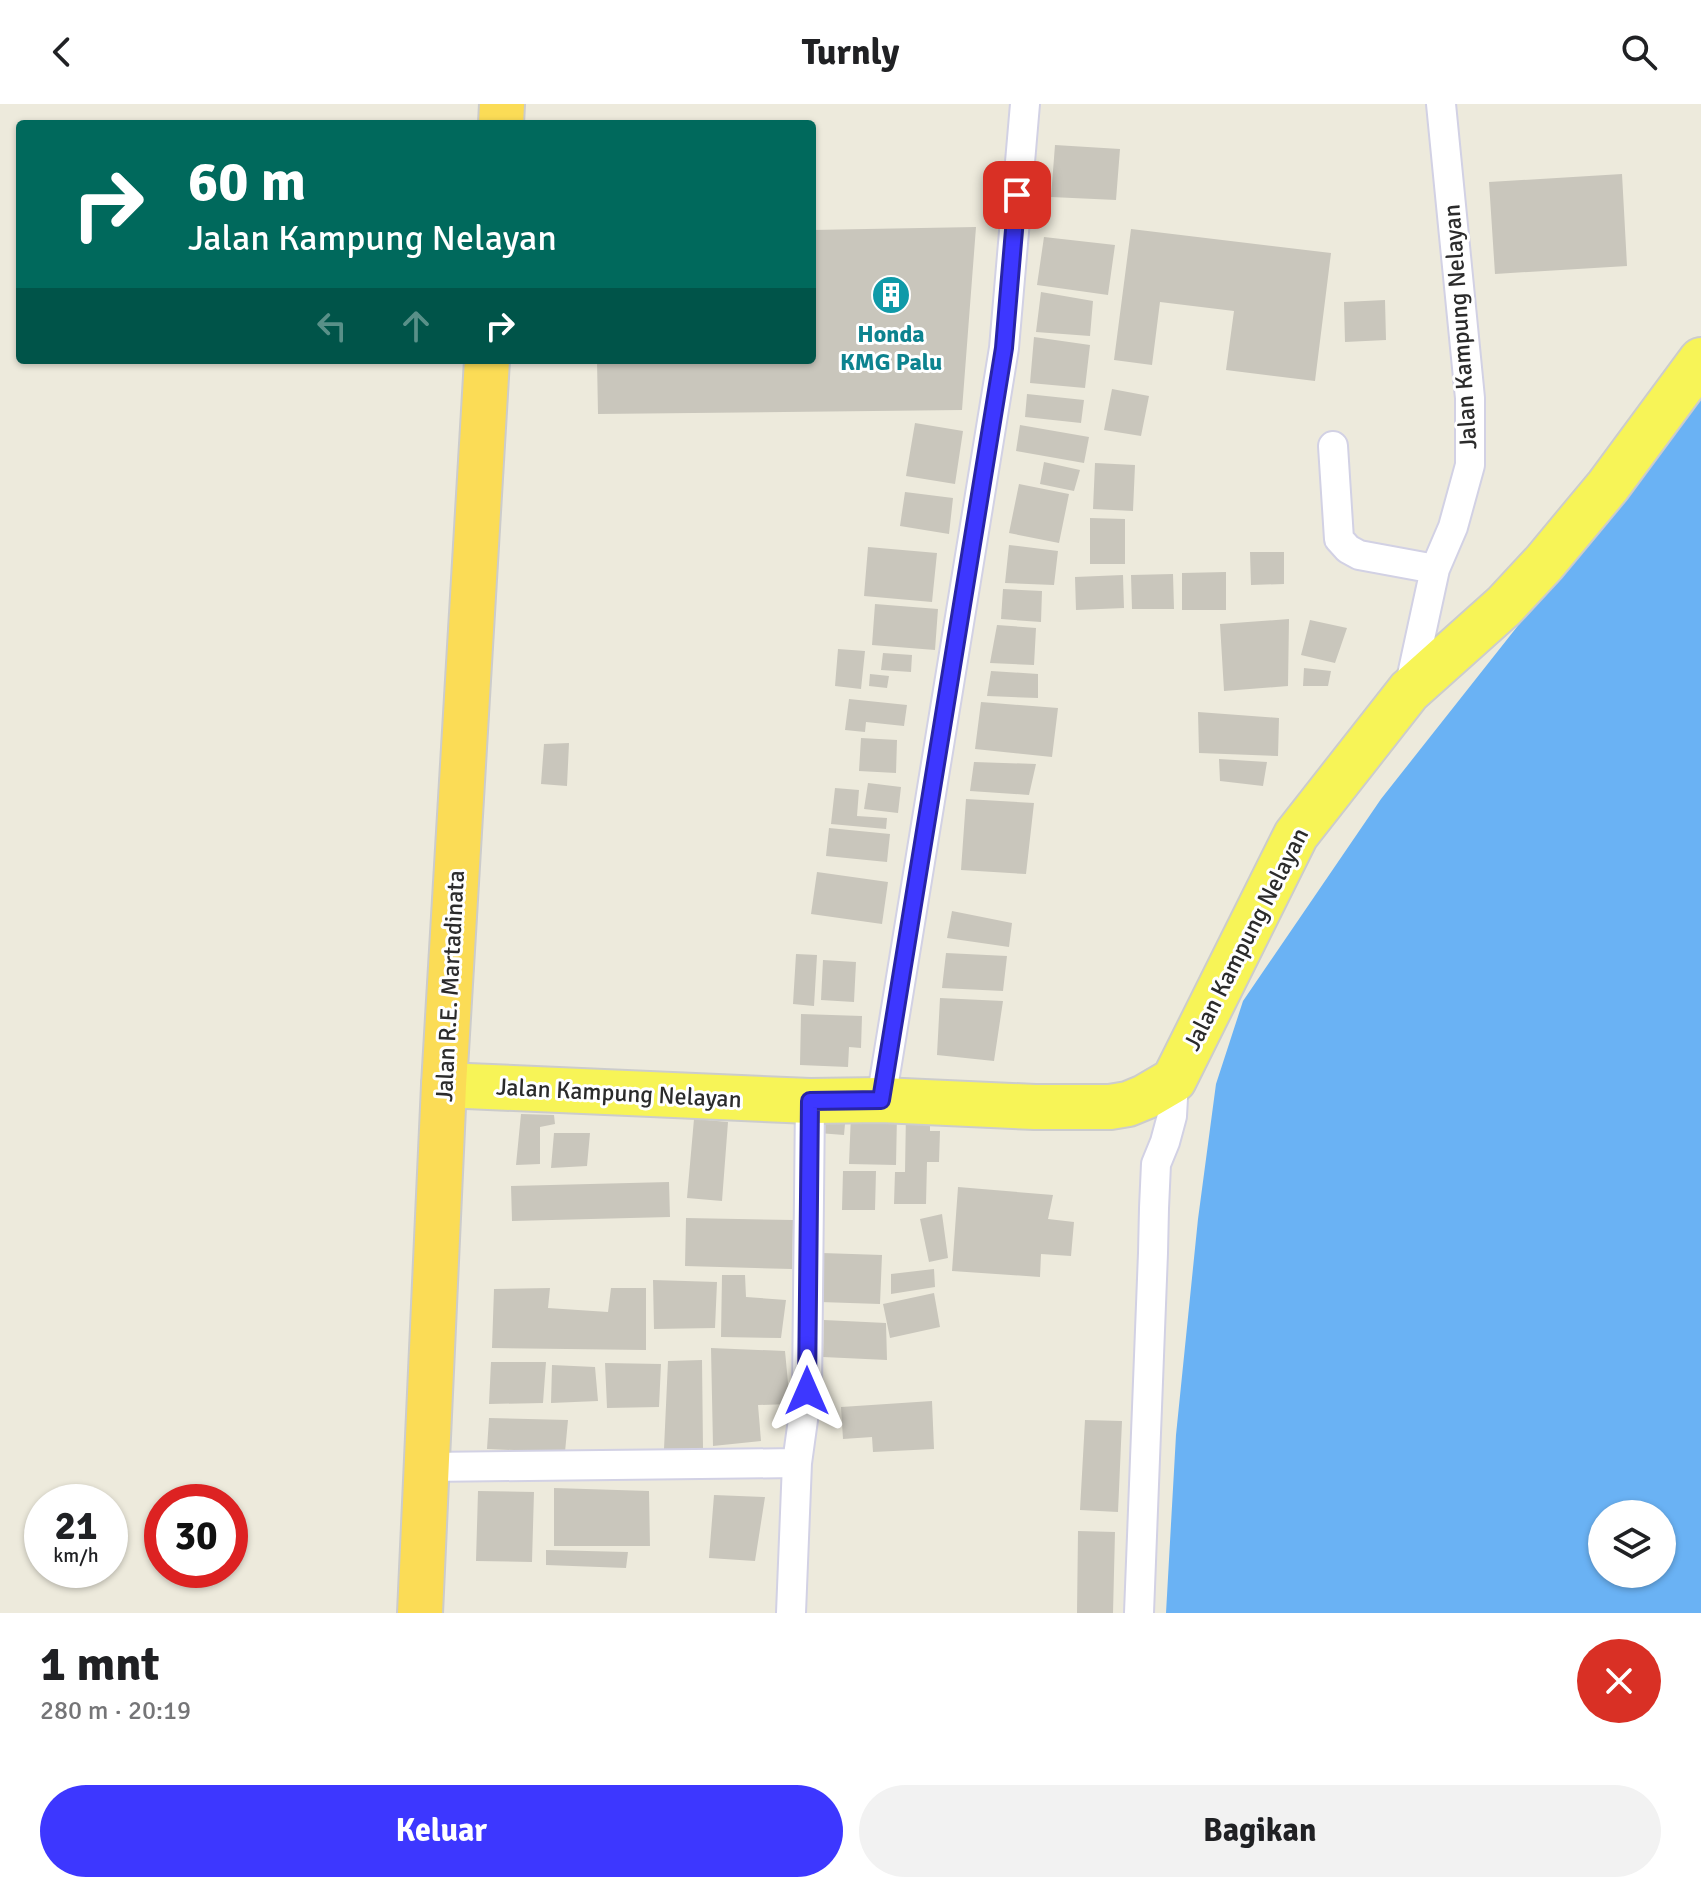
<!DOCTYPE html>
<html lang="id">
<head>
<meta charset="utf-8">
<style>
	body { margin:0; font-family:Signika,sans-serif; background:#f2f2f2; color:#202124; height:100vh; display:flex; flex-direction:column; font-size:30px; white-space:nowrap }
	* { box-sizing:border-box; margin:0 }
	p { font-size:26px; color:#757577 }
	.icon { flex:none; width:44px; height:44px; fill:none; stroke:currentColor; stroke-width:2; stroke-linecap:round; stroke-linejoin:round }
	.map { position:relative; height:1509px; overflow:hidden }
	.details { display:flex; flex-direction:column; background:#fff; flex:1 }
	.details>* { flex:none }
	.hud { position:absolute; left:16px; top:16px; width:800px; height:244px; border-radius:8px; box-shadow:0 2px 6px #0004; background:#00695c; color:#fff; overflow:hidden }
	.tools { position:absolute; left:1588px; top:1396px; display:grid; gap:16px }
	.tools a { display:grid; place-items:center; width:88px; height:88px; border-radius:50%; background:#fff; box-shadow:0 2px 6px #0004; font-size:40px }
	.speed { position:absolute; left:24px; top:1380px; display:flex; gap:16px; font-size:40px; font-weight:700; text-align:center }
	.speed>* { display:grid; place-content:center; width:104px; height:104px; border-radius:50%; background:#fff; box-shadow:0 2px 6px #0004; line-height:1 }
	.speed small { font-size:20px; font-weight:400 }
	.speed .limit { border:12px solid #d22; background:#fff; color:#111 }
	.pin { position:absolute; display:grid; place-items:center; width:68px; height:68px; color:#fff; margin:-34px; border-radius:16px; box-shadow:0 4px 12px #0006 }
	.me { position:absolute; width:88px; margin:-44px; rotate:0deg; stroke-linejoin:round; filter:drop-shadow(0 0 6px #0008) }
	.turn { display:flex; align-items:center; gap:28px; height:168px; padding:0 40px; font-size:36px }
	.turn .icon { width:104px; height:104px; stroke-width:2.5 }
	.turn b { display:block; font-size:56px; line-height:68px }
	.lanes { display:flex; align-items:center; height:76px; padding:0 40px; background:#0003; justify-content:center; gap:40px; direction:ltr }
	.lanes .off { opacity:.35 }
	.round { display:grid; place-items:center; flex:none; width:84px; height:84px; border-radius:42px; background:#f2f2f2 }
	.summary { display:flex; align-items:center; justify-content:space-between; height:136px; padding:0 40px }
	h1 { font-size:48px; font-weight:700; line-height:60px }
	.cta { display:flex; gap:16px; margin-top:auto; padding:16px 40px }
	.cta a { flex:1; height:92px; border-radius:48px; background:#3d37ff; color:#fff; font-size:32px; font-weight:700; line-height:92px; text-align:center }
	.cta a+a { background:#f2f2f2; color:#202124 }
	header { display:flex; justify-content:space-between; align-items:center; height:104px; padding:0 40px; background:#fff; font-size:36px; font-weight:700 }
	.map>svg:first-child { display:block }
	.water { fill:#6ab2f4; fill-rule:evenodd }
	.building { fill:#c9c6bc }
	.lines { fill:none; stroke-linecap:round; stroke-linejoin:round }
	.minor-casing { stroke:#d2d1e4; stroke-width:32 }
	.primary-casing { stroke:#ccc; stroke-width:48 }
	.trunk-casing { stroke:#ccc; stroke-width:48 }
	.minor { stroke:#fff; stroke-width:28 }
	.primary { stroke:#f7f457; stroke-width:44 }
	.trunk { stroke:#fbdc56; stroke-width:44 }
	.route-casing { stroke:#2824a6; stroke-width:20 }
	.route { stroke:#3d37ff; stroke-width:14 }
	.labels { text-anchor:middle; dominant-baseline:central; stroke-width:6; stroke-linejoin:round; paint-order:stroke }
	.street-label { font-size:24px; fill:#2b2b2b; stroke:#fff }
	.culture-label { font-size:24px; font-weight:bold; fill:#0d838f; stroke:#fff }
</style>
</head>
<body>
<header><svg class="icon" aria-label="back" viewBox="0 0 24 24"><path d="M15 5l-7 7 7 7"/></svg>Turnly<svg class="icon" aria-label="search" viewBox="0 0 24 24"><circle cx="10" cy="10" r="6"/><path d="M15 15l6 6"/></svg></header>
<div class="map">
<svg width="1701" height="1509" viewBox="0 0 1701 1509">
	<rect width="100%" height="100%" fill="#edeadc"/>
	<path class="water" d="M1701 290V1509H1166L1176 1331 1198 1115 1216 980 1243 897 1381 695ZM1602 1410H1662V1470H1602Z"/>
	<path class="building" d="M1055 41 1120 45 1116 96 1051 93Z
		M1622 70 1627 162 1495 170 1489 78Z
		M976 123 962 306 598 310 597 256H812V126Z
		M1131 125 1331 149 1315 277 1226 266 1234 207 1160 198 1152 261 1114 256Z
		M1044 133 1115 141 1108 191 1037 181Z
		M1041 188 1093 197 1090 232 1036 228Z
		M1385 196 1386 236 1345 238 1344 198Z
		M1034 233 1090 241 1085 284 1030 279Z
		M1112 285 1149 292 1141 332 1104 326Z
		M1027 290 1084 296 1081 319 1025 313Z
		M915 319 963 327 955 380 906 372Z
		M1020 321 1089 333 1084 359 1016 347Z
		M1044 358 1080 366 1074 387 1040 380Z
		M1095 359 1135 361 1133 407 1093 405Z
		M1019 380 1069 390 1059 439 1009 429Z
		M905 388 953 394 949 430 900 422Z
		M1090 414 1125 415V460H1090Z
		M1009 441 1058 447 1054 481 1005 479Z
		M868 443 937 449 932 498 864 492Z
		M1250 448H1284V480L1251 481Z
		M1226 468V506H1182V469Z
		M1173 470 1174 505H1132L1131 471Z
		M1123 471 1124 504 1076 506 1075 473Z
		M1003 485 1042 487 1041 518 1001 515Z
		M875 500 938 505 935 546 872 541Z
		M1289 515 1288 582 1224 587 1220 520Z
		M1310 516 1347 524 1335 559 1301 551Z
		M997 521 1036 524 1034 561 990 559Z
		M838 545 865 547 861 585 835 582Z
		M883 549 912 551 911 568 881 566Z
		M1304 564 1331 567 1328 582H1303Z
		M991 567 1038 570V594L987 592Z
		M870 570 889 572 887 584 869 582Z
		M849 595 907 601 904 622 866 618 865 628 845 626Z
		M981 598 1058 604 1052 653 975 645Z
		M1198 608 1279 614 1278 652 1199 649Z
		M861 634 897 636 896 669 859 667Z
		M569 639 567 682 541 680 544 640Z
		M1219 655 1267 658 1263 682 1220 677Z
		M974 658 1036 660 1029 691 970 687Z
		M868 679 901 683 898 709 864 705Z
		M835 684 859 686 857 712 887 714 886 725 831 720Z
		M966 695 1034 699 1026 770 961 766Z
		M829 724 890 730 887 758 826 752Z
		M817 768 888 778 882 820 811 810Z
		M952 807 1012 819 1009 843 947 834Z
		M946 849 1007 852 1003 887 942 884Z
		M796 850 817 851 814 902 793 900Z
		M823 856 856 858 854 898 821 896Z
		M940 894 1003 897 994 957 937 951Z
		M801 910 862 912 861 944 849 943 848 963 800 961Z
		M820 1007 846 1009 844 1031 818 1029Z
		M906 1008H930V1027H940L939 1058H927L926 1100H894L895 1068H905Z
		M521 1010 554 1011 555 1020 540 1023V1060L516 1061Z
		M851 1010 897 1011 896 1061 849 1060Z
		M694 1015 728 1018 722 1097 687 1094Z
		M554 1029H590L587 1062 551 1064Z
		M843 1067H876L875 1106H842Z
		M669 1078 670 1113 512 1117 511 1082Z
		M958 1083 1053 1091 1048 1115 1074 1118 1071 1152 1041 1150 1040 1173 952 1167Z
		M942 1110 948 1154 929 1158 920 1115Z
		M686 1114 793 1116 792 1165 685 1162Z
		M822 1149 882 1151 880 1200 820 1198Z
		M934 1165 935 1183 891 1190V1170Z
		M722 1171H745L746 1193 786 1196 781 1234 721 1233Z
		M653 1176 717 1178 715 1224 654 1225Z
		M550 1184 548 1204 608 1208 611 1184H646V1246L492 1244 494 1185Z
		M934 1189 940 1223 890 1234 883 1200Z
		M824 1216 886 1219 887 1256 823 1253Z
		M711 1244 785 1247 790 1300 758 1301 761 1337 713 1342Z
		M702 1256 703 1345H664L668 1257Z
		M491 1258H546L543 1299 489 1300Z
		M605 1259 661 1260 659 1303 607 1304Z
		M552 1261 595 1263 598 1297 551 1299Z
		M932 1297 934 1345 873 1348 872 1333 843 1335 841 1303Z
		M489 1314 568 1316 565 1348 487 1345Z
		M1085 1316 1122 1317 1118 1408 1080 1406Z
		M554 1384 649 1387 650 1442H554Z
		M478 1387 534 1388 532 1458 476 1457Z
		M714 1391 765 1393 755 1457 709 1454Z
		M1078 1427 1115 1428 1113 1509H1077Z
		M546 1446 628 1448 626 1464 546 1461Z"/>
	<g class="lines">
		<g class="minor-casing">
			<path id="minor" d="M1333 342 1339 435 1348 445 1359 451 1435 465
				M1409 585 1435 465 1453 423 1470 361V294L1441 0
				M881 996 1004 244 1025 0
				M427 1363 797 1359
				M791 1509 797 1359 807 1287 810 997
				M1139 1509 1153 1149 1154 1104 1156 1060 1165 1038 1172 1012 1174 976"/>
		</g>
		<g class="primary-casing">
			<path id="primary" d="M444 981 810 997 881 996 1035 1003H1110L1128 1000 1145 993 1174 976 1296 731 1409 587 1504 502 1544 459 1608 382 1701 256"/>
		</g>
		<g class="trunk-casing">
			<path id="trunk" d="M501 20 502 0
				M420 1509 444 981 487 256"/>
		</g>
		<use href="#minor" class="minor"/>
		<use href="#primary" class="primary"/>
		<use href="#trunk" class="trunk"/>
	</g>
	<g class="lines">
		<g class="route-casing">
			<path id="route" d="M807 1287 810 997 881 996 1004 244 1017 91"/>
		</g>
		<use href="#route" class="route"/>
	</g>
	<defs>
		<g id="building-disc" transform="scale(2)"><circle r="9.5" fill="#0f9aa8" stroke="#fff"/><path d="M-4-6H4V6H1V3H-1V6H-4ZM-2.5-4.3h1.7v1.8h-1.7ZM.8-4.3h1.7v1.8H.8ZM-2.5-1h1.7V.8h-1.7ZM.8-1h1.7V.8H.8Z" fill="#fff"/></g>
	</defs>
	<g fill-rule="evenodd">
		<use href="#building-disc" x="891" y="191"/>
	</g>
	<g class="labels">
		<g class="street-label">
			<text transform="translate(1460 223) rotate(-94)">Jalan Kampung Nelayan</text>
			<text transform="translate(1246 835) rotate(-63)">Jalan Kampung Nelayan</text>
			<text transform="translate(450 882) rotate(-87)">Jalan R.E. Martadinata</text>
			<text transform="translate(619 989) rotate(3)">Jalan Kampung Nelayan</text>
		</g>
		<g class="culture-label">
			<text x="891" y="230">Honda<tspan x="891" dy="28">KMG Palu</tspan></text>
		</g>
	</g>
</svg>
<div class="tools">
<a><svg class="icon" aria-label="layers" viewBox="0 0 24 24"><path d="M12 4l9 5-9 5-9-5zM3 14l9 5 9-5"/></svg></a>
</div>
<div class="speed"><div>21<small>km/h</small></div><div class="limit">30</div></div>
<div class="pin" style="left:1017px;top:91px;background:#d93025"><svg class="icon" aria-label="arrive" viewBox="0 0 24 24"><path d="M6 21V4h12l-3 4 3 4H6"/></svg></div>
<svg class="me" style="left:807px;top:1287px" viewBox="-20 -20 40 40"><path d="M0-17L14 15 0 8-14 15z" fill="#3d37ff" stroke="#fff" stroke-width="4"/></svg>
<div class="hud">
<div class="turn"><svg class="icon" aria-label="right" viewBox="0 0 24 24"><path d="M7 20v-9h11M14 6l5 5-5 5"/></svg><div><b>60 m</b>Jalan Kampung Nelayan</div></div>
<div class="lanes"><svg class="icon off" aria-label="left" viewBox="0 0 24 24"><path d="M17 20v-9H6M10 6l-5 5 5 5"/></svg><svg class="icon off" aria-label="ahead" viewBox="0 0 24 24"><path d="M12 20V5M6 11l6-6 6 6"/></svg><svg class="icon" aria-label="right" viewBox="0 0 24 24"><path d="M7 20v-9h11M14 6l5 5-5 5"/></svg></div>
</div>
</div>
<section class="details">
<div class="summary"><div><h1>1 mnt</h1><p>280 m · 20:19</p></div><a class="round" style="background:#d93025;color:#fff"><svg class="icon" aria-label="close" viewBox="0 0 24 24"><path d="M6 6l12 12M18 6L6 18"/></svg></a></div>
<div class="cta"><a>Keluar</a><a>Bagikan</a></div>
</section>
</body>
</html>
